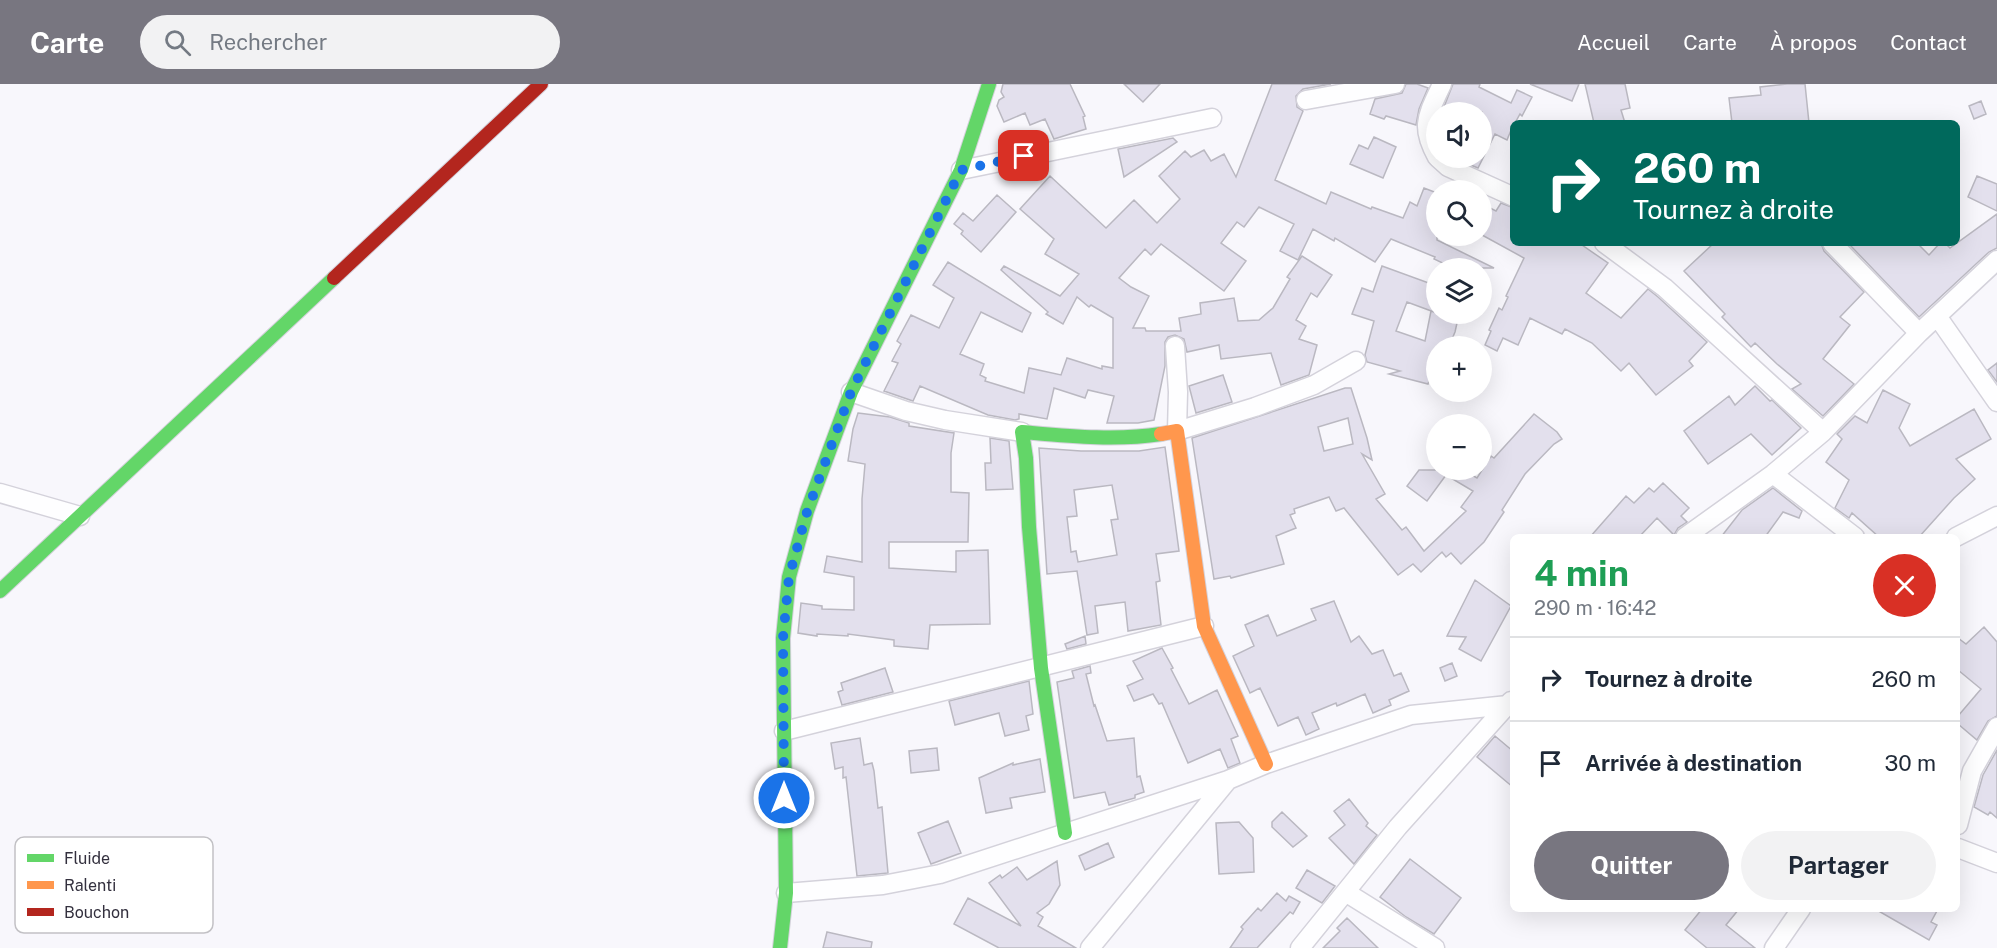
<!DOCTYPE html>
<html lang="fr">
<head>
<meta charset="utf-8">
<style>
	body { margin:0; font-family:"Public Sans",sans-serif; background:#f2f2f3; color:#1f2937; height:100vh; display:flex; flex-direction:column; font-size:22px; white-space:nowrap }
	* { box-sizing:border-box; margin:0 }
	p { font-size:20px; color:#747a83 }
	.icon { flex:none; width:33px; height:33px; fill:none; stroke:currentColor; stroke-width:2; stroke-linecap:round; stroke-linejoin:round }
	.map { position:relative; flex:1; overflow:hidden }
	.sheet { position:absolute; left:1510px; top:450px; width:450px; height:378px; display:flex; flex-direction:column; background:#fff; border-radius:9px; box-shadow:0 6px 24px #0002 }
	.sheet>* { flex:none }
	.top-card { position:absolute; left:1510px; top:36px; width:450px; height:126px; border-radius:9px; box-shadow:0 6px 24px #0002; background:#00695c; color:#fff; overflow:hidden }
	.tools { position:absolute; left:1426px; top:18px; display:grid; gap:12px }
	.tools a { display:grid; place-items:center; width:66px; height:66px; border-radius:50%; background:#fff; box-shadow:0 6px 24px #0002; font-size:30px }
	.pin { position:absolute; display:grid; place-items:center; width:51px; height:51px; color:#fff; margin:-26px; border-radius:12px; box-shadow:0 3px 9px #0006 }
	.me { position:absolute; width:66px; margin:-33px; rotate:0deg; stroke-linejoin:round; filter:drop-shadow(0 0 4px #0008) }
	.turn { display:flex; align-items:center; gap:21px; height:126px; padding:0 24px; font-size:27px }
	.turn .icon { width:78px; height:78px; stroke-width:2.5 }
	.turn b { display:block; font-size:42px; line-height:51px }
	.round { display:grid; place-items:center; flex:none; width:63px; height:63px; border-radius:32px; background:#f2f2f3 }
	.headline { display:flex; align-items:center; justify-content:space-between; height:102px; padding:0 24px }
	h1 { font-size:36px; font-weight:700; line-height:45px; color:#1e9e55 }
	.primary-button { display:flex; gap:12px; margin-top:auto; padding:12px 24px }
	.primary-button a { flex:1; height:69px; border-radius:36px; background:#787680; color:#fff; font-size:24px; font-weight:700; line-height:69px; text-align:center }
	.primary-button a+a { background:#f2f2f3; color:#1f2937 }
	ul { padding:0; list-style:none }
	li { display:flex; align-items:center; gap:18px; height:84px; padding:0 24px; border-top:2px solid #e0e1e3 }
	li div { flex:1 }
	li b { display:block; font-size:22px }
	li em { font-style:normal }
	header { display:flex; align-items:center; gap:36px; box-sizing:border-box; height:84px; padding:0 30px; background:#787680; color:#fff }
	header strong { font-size:28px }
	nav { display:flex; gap:33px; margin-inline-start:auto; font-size:21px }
	.search { width:420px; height:54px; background:#f2f2f3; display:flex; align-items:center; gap:15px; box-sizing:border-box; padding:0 21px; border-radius:33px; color:#747a83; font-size:22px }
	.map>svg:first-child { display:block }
	.building { fill:#e3e0ed; stroke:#bab8c1; stroke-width:1.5; fill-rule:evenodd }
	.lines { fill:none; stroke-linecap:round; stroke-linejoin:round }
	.street-casing { stroke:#d4d2db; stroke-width:21 }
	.fast-casing { stroke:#d4d2db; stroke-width:16 }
	.slow-casing { stroke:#d4d2db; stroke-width:16 }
	.jam-casing { stroke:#d4d2db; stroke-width:16 }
	.street { stroke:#fefeff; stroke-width:18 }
	.fast { stroke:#63d668; stroke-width:14 }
	.slow { stroke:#ff974d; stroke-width:14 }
	.jam { stroke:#b3261e; stroke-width:14 }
	.route { stroke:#1a73e8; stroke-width:10; stroke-dasharray:0 18 }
	.key { fill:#fff; stroke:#c2c1c5; stroke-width:1.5 }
	.key-label { font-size:16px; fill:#33303e }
</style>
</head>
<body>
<header>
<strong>Carte</strong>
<div class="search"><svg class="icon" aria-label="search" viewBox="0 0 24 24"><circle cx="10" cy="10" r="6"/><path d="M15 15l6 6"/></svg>Rechercher</div>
<nav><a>Accueil</a><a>Carte</a><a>À propos</a><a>Contact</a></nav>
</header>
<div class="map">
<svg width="1997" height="864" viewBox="0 0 1997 864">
	<rect width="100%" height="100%" fill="#f8f7fc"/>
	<path class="building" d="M1003 0H1070L1085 32 1083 33 1086 45 1054 55 1045 35 1030 41 1025 29 1004 38 997 22 999 16 1004 13 1001 8Z
		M1124 0H1160L1143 18Z
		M1272 0H1331L1303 5 1296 12 1297 23 1303 27 1275 96 1326 120 1331 108 1371 125 1372 123 1403 134 1410 118 1417 122 1424 104 1437 109V156L1494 184H1453L1434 175 1435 173 1391 155 1375 178 1335 154 1334 157 1313 145 1298 176 1280 167 1294 140 1259 123 1244 143 1237 138 1221 159 1246 177 1224 207 1161 160 1151 171 1145 165 1119 194 1131 203 1149 212 1133 244H1145L1146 247H1181L1179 234 1201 230 1200 219 1234 214 1238 237 1259 236 1273 224 1290 195 1287 193 1302 172 1332 191 1317 213 1311 209 1296 236 1306 242 1299 255 1317 261 1309 291 1281 301 1271 269 1221 275 1219 261 1187 268 1184 255 1175 251 1168 253 1165 258V282L1154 336 1138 339H1107L1114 312 1088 306 1085 314 1054 304 1047 335 1019 330V335L1015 336 988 331 920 302 913 317 884 307 898 279 892 277 901 260 897 257 911 231 939 244 954 214 933 201 948 178 1031 229 1022 248 981 228 960 270 984 280 980 291 986 294 985 297 1024 309 1029 284 1061 291 1067 274 1102 285V282L1113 284V234L1091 221 1089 223 1077 213 1063 240 1046 230 1048 228 1001 186 1004 182 1060 212 1079 190 1045 170 1054 155 1020 125 1050 92 1106 144 1134 116 1157 139 1180 115 1159 92 1185 67 1191 73 1204 66 1211 77 1224 70 1236 93Z
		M1406 0H1417L1428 4 1419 25 1416 41 1386 32 1384 35 1370 30 1375 15 1402 9Z
		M1453 0H1480L1479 3 1511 19 1517 6 1532 13 1522 32 1520 30 1515 39H1514L1507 56 1495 50 1478 84 1454 74H1482V28H1442Z
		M1530 0H1579L1572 17Z
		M1585 0H1625L1630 24 1621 26 1625 39H1594Z
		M1787 0H1805L1809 39H1732L1729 14 1761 11 1760 3Z
		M1981 17 1986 30 1974 35 1969 22Z
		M1374 53 1396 63 1383 94 1350 80 1359 61 1368 65Z
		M1173 54 1177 58 1124 93 1118 65Z
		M1977 92 1997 100V127L1968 113Z
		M997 111 1016 128 981 168 961 150 963 147 954 140 963 129 973 137Z
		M1501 119 1514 124V159H1579L1608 179 1586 209 1621 234 1648 205 1658 213 1707 258 1689 277 1693 282 1656 311 1629 279 1621 287 1592 259 1565 245 1562 250 1530 234 1518 261 1503 254 1497 267 1485 261 1491 247 1489 246 1499 224 1502 226 1508 213 1506 212 1524 174 1482 151V120L1496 127Z
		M1997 130V164L1989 168 1976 180 1919 233 1848 159H1917L1929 171 1940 159H1945L1950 164Z
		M1714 159H1821L1824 167 1864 208 1840 233 1850 241 1823 275 1854 300 1823 332 1792 305 1801 300 1777 280 1755 259 1751 263 1722 233 1725 230 1684 187Z
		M1382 182 1437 202V230H1459L1455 248 1449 262H1437V281L1434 280 1428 300 1389 290 1400 287 1367 278 1365 271 1374 237 1352 230 1362 204 1373 208ZM1407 218 1434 228 1431 227 1425 257 1396 247Z
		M1997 279V298L1988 286Z
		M1223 291 1232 318 1196 329 1189 302Z
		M1755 302 1770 317 1772 316 1801 344 1772 371 1751 350 1708 380 1684 347 1729 312 1735 321Z
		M1345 304H1351L1367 354 1372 376 1362 370 1385 410 1376 415 1402 446 1406 443 1424 467 1466 427 1461 423 1473 407 1446 391 1427 417 1407 402 1419 386H1463L1477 394 1491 372 1494 374 1534 330 1557 348 1562 355 1554 360 1525 390 1502 426 1504 428 1484 458 1461 480 1451 469 1446 473 1442 468 1421 488 1413 480 1398 491 1344 424 1336 427 1329 413 1294 425 1295 429 1290 431 1296 444 1276 452 1284 480 1231 494 1230 492 1214 495 1192 354ZM1348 334 1353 360 1324 367 1318 343Z
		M1883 306 1910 320 1899 344 1910 362 1974 325 1991 355 1956 375 1975 395 1954 414 1919 453H1879L1852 429 1849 434 1835 424 1849 396 1826 378 1842 355 1837 350 1855 332 1867 339Z
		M858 329 890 333 909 339V342L954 349 951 369V408L969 409 968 458H889V484L956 488V467L988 466 990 540 930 541 928 565 894 562V556L848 550V552L817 550V552L798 549 801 519 822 522V525L854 526V493L824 488 827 472 862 478V415L865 380 848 377 853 345Z
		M990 354 1009 357 1013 405 986 406 985 379H991Z
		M1165 363 1179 467 1156 470 1160 497 1156 498 1161 541 1128 547 1125 518 1095 522 1098 549 1087 551 1077 487 1047 490 1039 364 1081 367H1139ZM1112 401 1118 435 1111 436 1117 471 1078 478 1076 467 1071 468 1067 433 1077 432 1074 406Z
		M1663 399 1689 424 1681 432 1687 438 1678 444 1674 451 1657 434 1639 453H1590L1626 412 1634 419 1649 404 1654 408Z
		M1773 404 1802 427 1799 434 1783 428 1765 453H1721L1742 426Z
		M1475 496 1511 522 1481 577 1459 565 1466 553 1447 552Z
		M1334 517 1351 558 1359 552 1372 570 1383 566 1394 592 1401 589 1409 607 1389 616 1391 621 1373 629 1365 610 1337 622 1336 619 1312 629 1319 645 1306 651 1298 633 1278 642 1260 604 1250 609 1233 572 1254 562 1245 541 1268 531 1277 552 1316 536 1311 525Z
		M1984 543 1997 558V632L1988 637 1977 656 1958 640V632L1981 605 1958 586V554L1966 560Z
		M1085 552 1086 560 1067 565 1065 560Z
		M1162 564 1173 584 1171 585 1189 620 1217 606 1238 652 1231 655 1240 679 1228 684 1220 665 1188 679 1162 619 1159 620 1153 610 1134 617 1127 602 1143 595 1133 577Z
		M1452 579 1457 592 1445 597 1440 584Z
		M1090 582 1091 589 1086 590 1094 622 1095 621 1107 657 1134 654 1137 693 1140 692 1144 708 1135 711V714L1109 721 1105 708 1074 714 1057 598 1074 594 1072 587Z
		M885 584 893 608 842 621 838 608 843 606 841 599Z
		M1029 597 1033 630 1026 632 1029 646 1005 652 999 629 955 641 949 617Z
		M1495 652 1514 668V704L1477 673Z
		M860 654 864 681 872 679 874 687 878 724 882 723 888 789 857 792 846 693 843 694V683L835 685 831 659Z
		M937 664 939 686 911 689 909 667Z
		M1997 666V734L1990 728 1988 731 1974 723 1983 691Z
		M1040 675 1045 708 1010 714 1012 724 986 729 979 694 1013 679V681Z
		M1349 715 1368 739 1366 742 1377 751 1354 780 1329 754 1345 741 1334 727Z
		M1282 728 1307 752 1293 763 1272 743V738Z
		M948 737 961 769 931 780 918 749Z
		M1239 738 1253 754 1254 788 1219 790 1216 739Z
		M1108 759 1114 773 1085 786 1079 772Z
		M1410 775 1461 814 1434 850 1406 833 1380 813Z
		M1057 777 1060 801 1049 820 1037 829 1043 833 1038 842 1076 864H999L954 840 968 814 1021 842 989 799 1000 791 1002 794 1017 783 1027 796Z
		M1307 786 1335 802 1322 819 1296 804Z
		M1277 809 1286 817 1289 812 1300 818 1293 830 1290 828 1257 864H1230L1243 845 1241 843 1258 824 1261 827Z
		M1702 825H1739L1726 841 1755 864H1707L1685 846Z
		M1875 825H1938L1931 838 1937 841 1929 856Z
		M1347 834 1378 864H1323L1340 847 1337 844Z
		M827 848 872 858 871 864H823Z"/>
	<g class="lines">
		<g class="street-casing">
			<path id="street" d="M1306 16 1395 0
				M1437 73C1419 41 1428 31 1442 0
				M1438 74 1448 83 1514 113
				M961 86 1212 34
				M1604 159 1665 204 1823 348 1919 249 1997 176
				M1832 159 1919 249
				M1937 232 1997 318
				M1175 262 1178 308 1177 347 1255 323 1314 301 1356 277
				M851 308 906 327 945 336 1022 348
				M1773 390 1855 453
				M0 409 80 432
				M1685 453 1773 390 1823 348
				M1956 453 1997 432
				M784 647 1204 542
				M1958 741 1972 687 1997 643
				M1958 764 1997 779
				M786 809 883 801 940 790 1228 696 1266 680 1411 631 1508 621
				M1347 809 1435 864
				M1090 864 1228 696
				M1300 864 1398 743 1511 617
				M1774 864 1801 825"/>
		</g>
		<g class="fast-casing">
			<path id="fast" d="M0 507 334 194
				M1065 749 1041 584 1029 443 1026 374 1022 348C1068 352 1115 357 1161 350
				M780 864 786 809 783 554 789 493 807 427 851 308 961 86 989 0"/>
		</g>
		<g class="slow-casing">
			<path id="slow" d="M1161 350 1177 347 1204 542 1266 680"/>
		</g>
		<g class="jam-casing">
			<path id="jam" d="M334 194 541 0"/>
		</g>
		<use href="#street" class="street"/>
		<use href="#fast" class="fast"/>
		<use href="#slow" class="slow"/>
		<use href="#jam" class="jam"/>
	</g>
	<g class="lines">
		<path class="route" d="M784 714 783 554 789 493 807 428 851 308 961 86 1024 72"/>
	</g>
	<rect x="15" y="753" width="198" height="96" rx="9" class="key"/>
	<rect x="27" y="770" width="27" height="8" fill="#63d668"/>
	<rect x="27" y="797" width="27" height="8" fill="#ff974d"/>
	<rect x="27" y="824" width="27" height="8" fill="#b3261e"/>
	<g class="key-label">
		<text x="64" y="780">Fluide</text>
		<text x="64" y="807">Ralenti</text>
		<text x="64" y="834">Bouchon</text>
	</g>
</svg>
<div class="tools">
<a><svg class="icon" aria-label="sound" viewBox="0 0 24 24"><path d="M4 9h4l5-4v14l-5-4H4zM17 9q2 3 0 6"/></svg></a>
<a><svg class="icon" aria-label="search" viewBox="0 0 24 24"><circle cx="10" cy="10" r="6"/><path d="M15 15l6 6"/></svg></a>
<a><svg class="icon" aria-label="layers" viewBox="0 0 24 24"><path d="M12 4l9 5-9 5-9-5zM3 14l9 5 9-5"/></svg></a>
<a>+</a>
<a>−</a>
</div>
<div class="pin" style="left:1024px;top:72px;background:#d93025"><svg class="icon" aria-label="arrive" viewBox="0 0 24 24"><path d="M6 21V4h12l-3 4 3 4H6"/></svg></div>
<svg class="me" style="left:784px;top:714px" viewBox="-20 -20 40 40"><circle r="17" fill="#1a73e8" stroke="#fff" stroke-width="3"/><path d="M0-11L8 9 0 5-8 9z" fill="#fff"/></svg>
<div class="top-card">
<div class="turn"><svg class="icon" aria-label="right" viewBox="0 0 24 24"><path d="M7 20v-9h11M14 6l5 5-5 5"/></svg><div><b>260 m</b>Tournez à droite</div></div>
</div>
<section class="sheet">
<div class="headline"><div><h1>4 min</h1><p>290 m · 16:42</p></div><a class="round" style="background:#d93025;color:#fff"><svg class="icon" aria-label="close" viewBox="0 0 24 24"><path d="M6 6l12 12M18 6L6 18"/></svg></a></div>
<ul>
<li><svg class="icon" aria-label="right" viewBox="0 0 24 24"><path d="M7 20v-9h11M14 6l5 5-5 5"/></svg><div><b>Tournez à droite</b></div><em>260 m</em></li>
<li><svg class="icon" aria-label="arrive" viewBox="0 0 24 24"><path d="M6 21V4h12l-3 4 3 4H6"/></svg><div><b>Arrivée à destination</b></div><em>30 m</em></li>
</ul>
<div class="primary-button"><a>Quitter</a><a>Partager</a></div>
</section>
</div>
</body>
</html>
